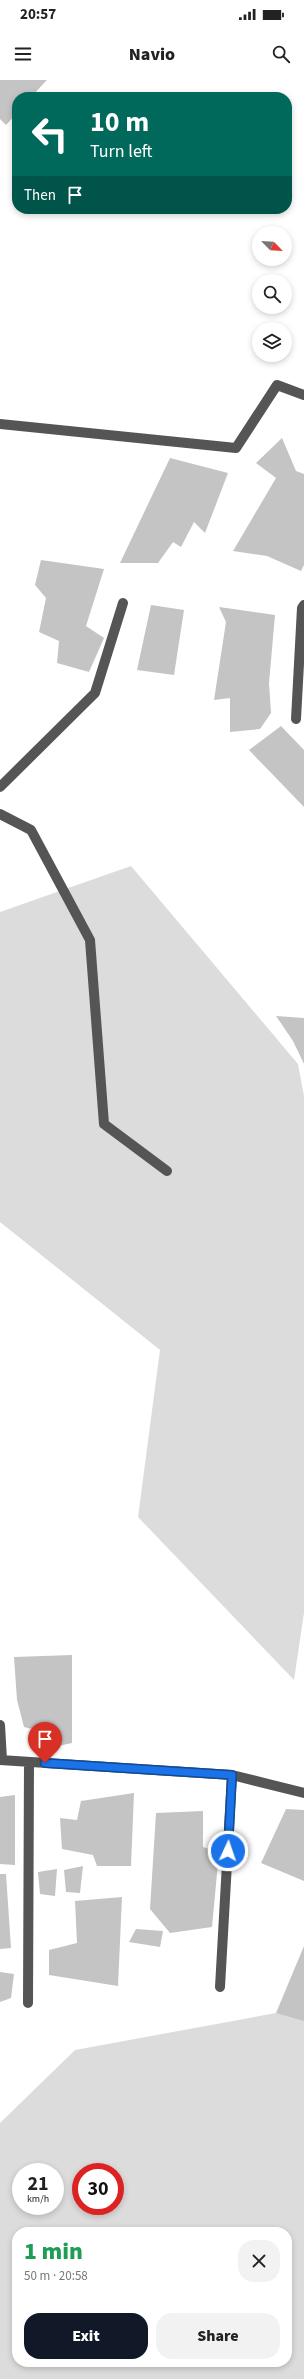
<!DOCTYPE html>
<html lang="en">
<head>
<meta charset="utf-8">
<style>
	body { margin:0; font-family:"Source Sans 3",sans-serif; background:#f2f2f2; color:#222; height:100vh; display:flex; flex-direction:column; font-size:15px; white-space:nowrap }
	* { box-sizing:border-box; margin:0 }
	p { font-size:13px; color:#767676 }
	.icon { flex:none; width:22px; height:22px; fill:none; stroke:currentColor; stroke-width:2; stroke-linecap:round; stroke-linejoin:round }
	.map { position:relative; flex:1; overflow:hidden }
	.drawer { position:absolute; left:12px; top:2147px; width:280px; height:140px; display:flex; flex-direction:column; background:#fff; border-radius:16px; box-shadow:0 2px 6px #0003 }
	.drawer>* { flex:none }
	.top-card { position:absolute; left:12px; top:12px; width:280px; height:122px; border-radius:16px; box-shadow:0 2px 6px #0003; background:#00695c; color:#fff; overflow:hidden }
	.needle { width:26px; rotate:115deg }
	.buttons { position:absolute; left:252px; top:146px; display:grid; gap:8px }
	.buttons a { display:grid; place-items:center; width:40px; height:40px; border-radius:50%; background:#fff; box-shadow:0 2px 6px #0003; font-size:20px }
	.speed { position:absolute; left:12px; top:2083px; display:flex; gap:8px; font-size:20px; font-weight:700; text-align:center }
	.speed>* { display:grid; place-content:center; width:52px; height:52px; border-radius:50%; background:#fff; box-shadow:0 2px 6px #0003; line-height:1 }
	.speed small { font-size:10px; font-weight:400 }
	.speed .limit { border:6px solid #d22; background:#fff; color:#111 }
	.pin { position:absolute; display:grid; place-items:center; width:34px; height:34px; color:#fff; margin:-41px -17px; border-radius:50% 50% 50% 0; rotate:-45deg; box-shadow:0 0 4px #0007 }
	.pin .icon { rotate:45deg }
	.me { position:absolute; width:44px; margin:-22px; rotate:3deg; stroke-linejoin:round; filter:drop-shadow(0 0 3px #0008) }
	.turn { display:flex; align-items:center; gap:14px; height:84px; padding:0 12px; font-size:18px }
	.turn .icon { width:52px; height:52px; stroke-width:2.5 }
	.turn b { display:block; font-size:28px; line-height:34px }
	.then { display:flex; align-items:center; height:38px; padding:0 12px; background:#0003; gap:8px; font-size:15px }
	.round { display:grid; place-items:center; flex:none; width:42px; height:42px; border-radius:16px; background:#f2f2f2 }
	.overview { display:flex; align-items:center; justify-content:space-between; height:68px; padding:0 12px }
	h1 { font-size:24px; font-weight:800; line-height:30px; color:#1e9e55 }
	.cta { display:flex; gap:8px; margin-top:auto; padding:8px 12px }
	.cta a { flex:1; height:46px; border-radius:16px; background:#111827; color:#fff; font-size:16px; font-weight:800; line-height:46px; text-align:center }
	.cta a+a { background:#f2f2f2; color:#222 }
	.status { display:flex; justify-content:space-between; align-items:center; height:28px; padding:0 20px; background:#fff; direction:ltr }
	.status svg { height:11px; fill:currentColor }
	header { display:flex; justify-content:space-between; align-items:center; height:52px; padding:0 12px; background:#fff; font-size:18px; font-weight:800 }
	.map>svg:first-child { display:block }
	.green { fill:#dcdcdc; fill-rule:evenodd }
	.building { fill:#c4c4c4 }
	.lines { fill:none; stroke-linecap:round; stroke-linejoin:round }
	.minor { stroke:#555; stroke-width:10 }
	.route-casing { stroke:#114b97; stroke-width:10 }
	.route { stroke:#1a73e8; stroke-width:7 }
</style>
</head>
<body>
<div class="status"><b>20:57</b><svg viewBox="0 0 49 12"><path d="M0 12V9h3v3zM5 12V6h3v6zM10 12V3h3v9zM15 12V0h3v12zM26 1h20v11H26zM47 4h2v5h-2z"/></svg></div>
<header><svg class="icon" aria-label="menu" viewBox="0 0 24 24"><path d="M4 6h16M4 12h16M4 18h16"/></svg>Navio<svg class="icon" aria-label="search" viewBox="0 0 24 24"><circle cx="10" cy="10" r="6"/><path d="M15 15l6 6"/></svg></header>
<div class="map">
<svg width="304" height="2299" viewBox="0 0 304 2299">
	<rect width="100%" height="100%" fill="#fff"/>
	<path class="green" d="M131 786 298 984 304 1016V1533L294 1600 138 1437 160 1270 0 1142V832Z
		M298 1929 304 1931V2299H0V2043L75 1970ZM21 2092H55V2126H21ZM81 2092H115V2126H81ZM17 2152H287V2282H17Z"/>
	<path class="building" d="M0 0H47L31 17H17V33L6 45 0 39Z
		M282 358 296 391 304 394V485L301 491 267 476 233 471 276 398 256 383Z
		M170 378 228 393 205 453 194 442 181 467 173 462 158 483H120Z
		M41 480 104 489 86 546 104 558 89 592 57 583 59 561 39 552 46 518 35 505Z
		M151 525 184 530 174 595 137 590Z
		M219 527 275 535 269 603 271 633 260 649 230 652V618L214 620 226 542Z
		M281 646 304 670V727L249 670Z
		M276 936 304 938V984L293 961Z
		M72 1575V1663L49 1668 44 1652 24 1647 17 1620 14 1577Z
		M134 1713 131 1786H97L93 1775 62 1769 60 1738 77 1740 81 1721Z
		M15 1715V1785L0 1784V1717Z
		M286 1729 304 1730V1801L261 1783Z
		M203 1731V1767L219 1772 212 1847 170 1853 150 1829 156 1733Z
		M83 1786 80 1813 66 1812 64 1790Z
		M57 1789 55 1816 40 1814 38 1792Z
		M0 1794H6L11 1868 0 1869Z
		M122 1817 118 1906 49 1895V1870L77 1863 75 1821Z
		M136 1849 163 1851 160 1867 129 1862Z
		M304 1866V1941L276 1933Z
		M0 1892 14 1894 11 1918 0 1922Z"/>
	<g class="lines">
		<path class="minor" d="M0 344 236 368 277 305 304 315
			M296 639 302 528 304 525
			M0 707 95 613 123 523
			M0 734 31 750 90 860 104 1044 167 1091
			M0 1645 2 1680
			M0 1680 232 1695 304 1713
			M220 1907 232 1695
			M28 1923 29 1682"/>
	</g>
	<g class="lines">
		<g class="route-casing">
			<path id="route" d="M45 1683 232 1695 228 1771"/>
		</g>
		<use href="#route" class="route"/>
	</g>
</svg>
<div class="buttons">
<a><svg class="needle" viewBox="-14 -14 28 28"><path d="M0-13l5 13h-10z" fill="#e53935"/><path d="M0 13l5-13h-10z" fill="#767676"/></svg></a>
<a><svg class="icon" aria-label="search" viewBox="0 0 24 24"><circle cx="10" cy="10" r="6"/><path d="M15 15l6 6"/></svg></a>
<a><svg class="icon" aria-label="layers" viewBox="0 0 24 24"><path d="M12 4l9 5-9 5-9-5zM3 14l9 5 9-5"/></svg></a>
</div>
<div class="speed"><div>21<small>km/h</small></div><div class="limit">30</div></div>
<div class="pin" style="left:45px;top:1683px;background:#d93025"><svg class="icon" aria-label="arrive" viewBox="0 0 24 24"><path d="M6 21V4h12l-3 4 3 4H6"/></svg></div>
<svg class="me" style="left:228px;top:1771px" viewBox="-20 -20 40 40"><circle r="17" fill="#1a73e8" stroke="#fff" stroke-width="3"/><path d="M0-11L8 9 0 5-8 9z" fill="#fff"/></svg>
<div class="top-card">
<div class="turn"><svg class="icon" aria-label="left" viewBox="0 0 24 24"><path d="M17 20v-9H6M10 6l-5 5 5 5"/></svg><div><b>10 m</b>Turn left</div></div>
<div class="then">Then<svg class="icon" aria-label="arrive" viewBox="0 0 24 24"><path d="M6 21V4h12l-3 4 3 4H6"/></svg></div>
</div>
<section class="drawer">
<div class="overview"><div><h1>1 min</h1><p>50 m · 20:58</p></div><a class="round"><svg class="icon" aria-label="close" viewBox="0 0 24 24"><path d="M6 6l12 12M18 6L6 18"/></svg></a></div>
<div class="cta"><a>Exit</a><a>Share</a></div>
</section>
</div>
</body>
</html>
